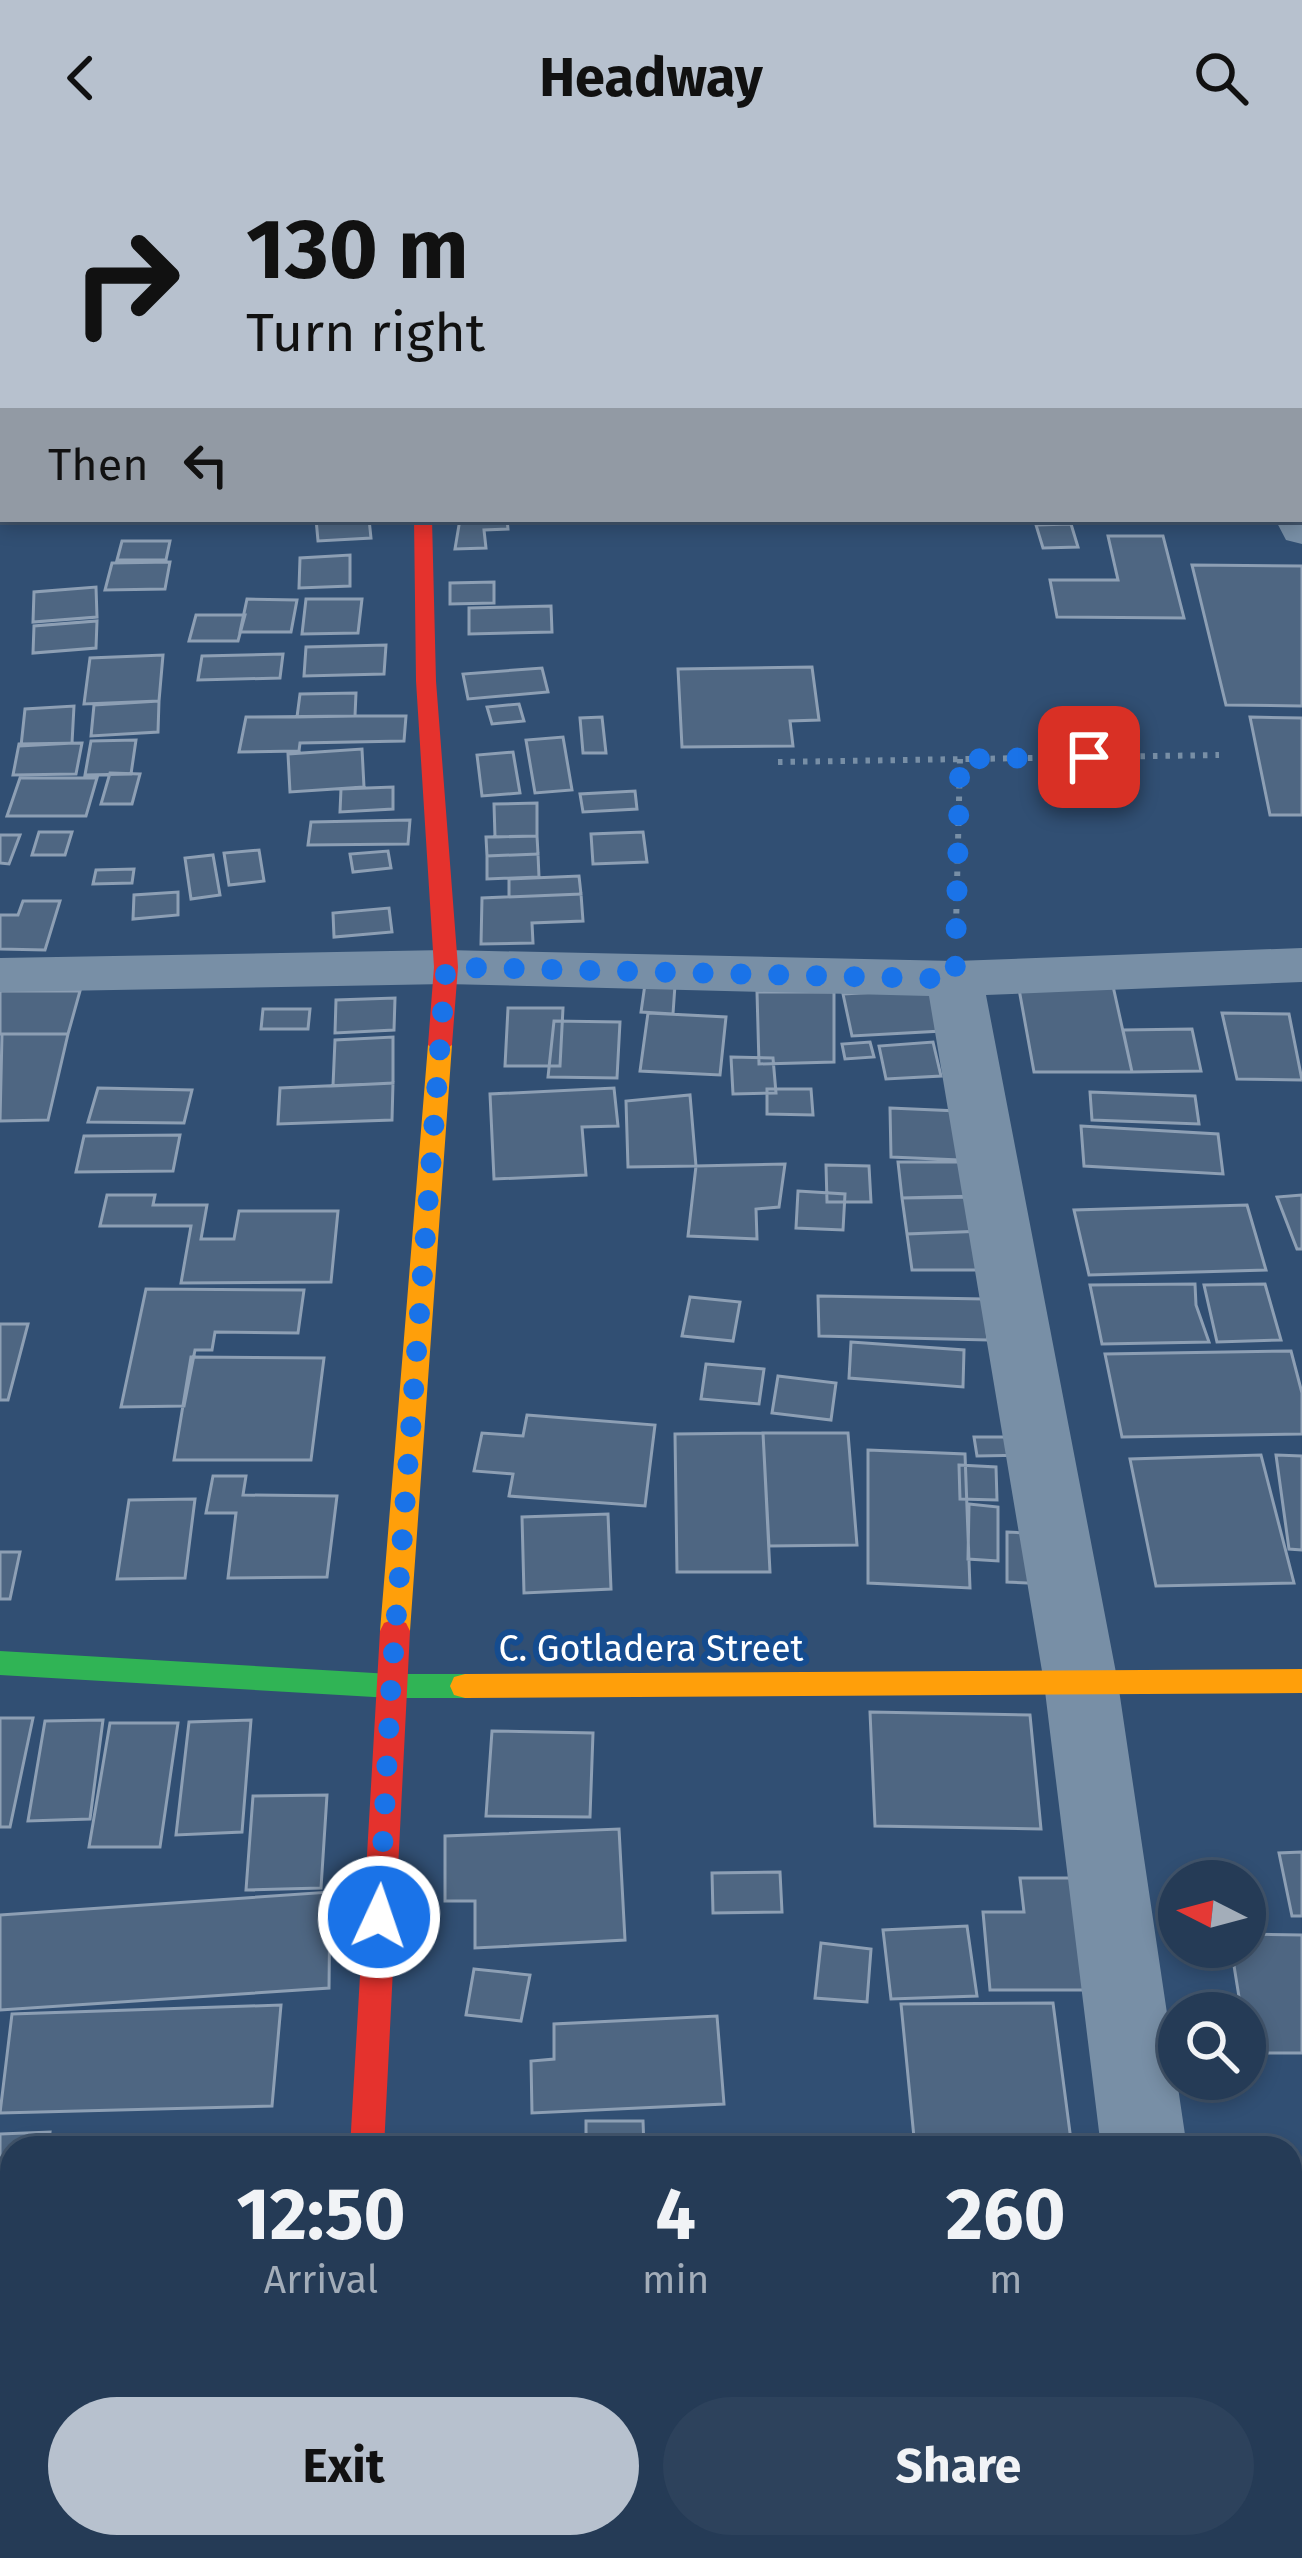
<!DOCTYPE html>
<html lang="en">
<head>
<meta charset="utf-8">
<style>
	body { margin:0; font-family:"Fira Sans",sans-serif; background:#2d425c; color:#f1f3f6; height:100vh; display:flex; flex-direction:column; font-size:45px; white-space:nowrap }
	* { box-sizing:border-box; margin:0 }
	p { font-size:39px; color:#a3adb9 }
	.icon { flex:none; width:66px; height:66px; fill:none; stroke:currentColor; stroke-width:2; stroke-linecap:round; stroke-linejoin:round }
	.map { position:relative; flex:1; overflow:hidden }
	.details { position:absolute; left:0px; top:1980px; width:1302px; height:423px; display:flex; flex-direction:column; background:#253b56; border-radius:36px 36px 0 0; box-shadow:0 6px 18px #0003,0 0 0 3px #42556c }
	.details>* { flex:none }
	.guide { position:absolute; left:0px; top:0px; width:1302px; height:366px; box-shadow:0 6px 18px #0003,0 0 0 3px #42556c; background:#b7c1ce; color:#111; overflow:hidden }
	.needle { width:78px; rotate:276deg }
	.controls { position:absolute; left:1158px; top:1704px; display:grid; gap:24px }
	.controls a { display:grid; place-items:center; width:108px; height:108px; border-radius:50%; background:#253b56; box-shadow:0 6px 18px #0003,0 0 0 3px #42556c; font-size:60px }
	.pin { position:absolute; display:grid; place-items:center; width:102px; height:102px; color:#fff; margin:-51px; border-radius:24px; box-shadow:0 6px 18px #0006 }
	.me { position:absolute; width:132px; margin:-66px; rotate:3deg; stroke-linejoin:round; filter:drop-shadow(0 0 9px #0008) }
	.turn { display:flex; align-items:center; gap:42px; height:252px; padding:0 48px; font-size:54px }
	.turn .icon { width:156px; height:156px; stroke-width:2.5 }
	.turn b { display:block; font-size:84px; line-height:102px }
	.then { display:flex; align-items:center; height:114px; padding:0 48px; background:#0003; gap:24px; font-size:45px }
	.eta { display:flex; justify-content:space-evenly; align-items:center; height:204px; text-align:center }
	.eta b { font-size:72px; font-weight:700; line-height:84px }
	.cta { display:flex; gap:24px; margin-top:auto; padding:24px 48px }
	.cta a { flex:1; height:138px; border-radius:72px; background:#b7c1ce; color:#111; font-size:48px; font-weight:700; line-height:138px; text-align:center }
	.cta a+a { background:#2d425c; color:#f1f3f6 }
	header { display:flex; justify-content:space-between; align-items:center; height:156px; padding:0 48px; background:#b7c1ce; color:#111; font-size:54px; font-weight:700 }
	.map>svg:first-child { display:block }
	.building { fill:#4e6682; stroke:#8d9fb4; stroke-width:3 }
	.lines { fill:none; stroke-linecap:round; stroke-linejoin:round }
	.path-far1 { stroke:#788fa6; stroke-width:4.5; stroke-dasharray:3 6; stroke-linecap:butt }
	.path { stroke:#788fa6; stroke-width:6; stroke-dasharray:4.5 8; stroke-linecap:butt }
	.street { fill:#788fa6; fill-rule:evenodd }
	.fast { fill:#30b455; fill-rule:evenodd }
	.slow { fill:#ff9f0a; fill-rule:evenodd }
	.jam { fill:#e5322d; fill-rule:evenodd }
	.route { stroke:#1a73e8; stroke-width:21; stroke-dasharray:0 37.8 }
	.labels { text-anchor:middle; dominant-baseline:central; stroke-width:12; stroke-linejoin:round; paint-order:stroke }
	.street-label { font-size:36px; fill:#fff; stroke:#154c8f }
</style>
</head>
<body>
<header><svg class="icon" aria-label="back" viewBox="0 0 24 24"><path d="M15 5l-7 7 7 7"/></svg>Headway<svg class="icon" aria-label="search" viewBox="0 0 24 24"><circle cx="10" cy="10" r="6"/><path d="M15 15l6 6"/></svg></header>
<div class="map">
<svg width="1302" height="2402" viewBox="0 0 1302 2402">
	<rect width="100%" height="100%" fill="#314f73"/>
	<path class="building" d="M316 363H369L371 382 318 385Z
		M460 363H507L508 373 484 374 486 392 455 393Z
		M1071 368 1078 391 1043 392 1036 369Z
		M1108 380H1163L1184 462 1057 461 1050 424H1118Z
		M122 385H170L166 404H117Z
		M350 399V430L299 432 300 402Z
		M170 406 165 433 105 434 112 407Z
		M1192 409 1302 410V550L1226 549Z
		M494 426V447L450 448V427Z
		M96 431 97 461 33 466 34 436Z
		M247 443 297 444 291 476H240Z
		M306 443H362L358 477 302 478Z
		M551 450 552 476 469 478V452Z
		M196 459H245L238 485H189Z
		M97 465 96 492 33 497 34 470Z
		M386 489 384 518 304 520 306 491Z
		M283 498 280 522 198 524 202 500Z
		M163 499 159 545 84 548 90 502Z
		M812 511 819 564 790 565 793 590 682 591 678 513Z
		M542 512 548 536 468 543 463 518Z
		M356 537 355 560 297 561 300 538Z
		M159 545 158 576 91 580 94 549Z
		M519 548 524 565 492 568 487 551Z
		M74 550 72 587 21 590 25 553Z
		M355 560H406L404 585 300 587 299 595 239 596 246 561Z
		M602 561 606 597H583L580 562Z
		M1250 561 1302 562V659H1270Z
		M563 581 572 634 535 637 526 584Z
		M136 584 131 618 85 619 91 585Z
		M82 587 76 618 13 619 19 588Z
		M362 593 364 631 290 636 288 598Z
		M513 596 520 637 482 640 477 599Z
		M110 617 140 618 132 648H101Z
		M20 622H97L86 660H7Z
		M393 631V653L340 656 341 633Z
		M635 635 637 653 583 656 580 638Z
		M537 647V680L495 681 494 648Z
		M410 664 408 688 308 689 311 666Z
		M39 676H72L65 699H32Z
		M643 676 647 706 593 708 591 678Z
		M0 679H20L9 708 0 707Z
		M537 680 538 698 487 700 486 681Z
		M259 694 264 725 229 729 224 697Z
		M388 695 391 712 353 716 350 698Z
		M538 698 539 721 487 723V700Z
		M213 699 220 739 191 743 185 702Z
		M134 713 132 727 93 728 96 714Z
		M579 720 581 738 509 741V723Z
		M178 736V759L133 763 134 739Z
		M581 738 583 765 532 767 533 787 481 788 482 742Z
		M23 745H60L45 794 0 793V759H18Z
		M389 752 392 776 334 781 333 757Z
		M1111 821 1132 916H1034L1017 822Z
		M645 828 675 829 673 858 641 856Z
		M948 832 960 874 852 880 843 838Z
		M0 835H80L68 878H0Z
		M757 836H834V906L759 908Z
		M395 842 394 874 335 877 336 844Z
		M508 852H563L560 910H505Z
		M263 853H310L308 873H261Z
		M648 857 726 861 720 919 640 915Z
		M1222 857 1289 858 1302 924 1237 923Z
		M554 865 620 866 617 922 548 921Z
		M1192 873 1201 915 1132 916 1123 874Z
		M2 878H68L48 964 0 965Z
		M393 881V927L333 930 335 884Z
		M870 886 874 901 845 903 842 888Z
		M933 886 941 920 886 923 879 890Z
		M731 901 773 902 776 937 733 938Z
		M393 927 392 964 278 968 280 932Z
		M98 932 192 934 184 967 88 966Z
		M614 932 618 970 582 971 586 1019 494 1023 490 938Z
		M767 933H811L813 959 767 958Z
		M1090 936 1195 940 1199 968 1092 964Z
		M690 939 696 1010 628 1011 626 945Z
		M890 952 958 955 960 1004 891 1001Z
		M1081 970 1218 978 1223 1018 1084 1010Z
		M180 979 173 1015 76 1016 84 980Z
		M898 1006H980L984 1041 902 1042Z
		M785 1008 779 1051 756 1053 757 1083 688 1080 696 1010Z
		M826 1009 869 1010 871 1046H827Z
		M798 1035 845 1038 843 1074 796 1072Z
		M107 1039H155L153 1049H207L201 1083H234L239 1055H338L331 1126 181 1127 191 1070H100Z
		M1302 1039V1093H1297L1277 1041Z
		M976 1040 984 1075 907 1078 902 1042Z
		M1247 1049 1266 1114 1089 1119 1074 1054Z
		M984 1075 993 1114H912L907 1078Z
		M1195 1128 1196 1149 1209 1186 1102 1188 1090 1129Z
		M1265 1128 1281 1184 1217 1186 1204 1129Z
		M146 1133 304 1134 298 1177 215 1176 212 1194H195L184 1250 121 1251Z
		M818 1140 984 1143 988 1184 819 1180Z
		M690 1141 740 1146 733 1185 682 1180Z
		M0 1168H28L8 1244H0Z
		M851 1186 964 1194 963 1231 849 1222Z
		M1291 1195 1302 1237V1278L1122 1281 1105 1198Z
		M191 1201 324 1202 311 1304H174Z
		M706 1208 764 1213 759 1248 701 1243Z
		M778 1220 836 1227 831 1264 772 1257Z
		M527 1259 655 1269 645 1350 509 1340 513 1318 474 1315 482 1277 523 1280Z
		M763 1277 770 1416H677L675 1278Z
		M763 1277H848L857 1389 769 1390Z
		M974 1281H1028L1031 1299 977 1300Z
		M868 1294 965 1298 970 1432 868 1427Z
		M1261 1299 1294 1427 1156 1430 1130 1303Z
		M1276 1299 1302 1300V1394L1289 1393Z
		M959 1309 996 1311 997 1344 960 1343Z
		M213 1320H246L243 1339 337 1340 327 1421 228 1422 236 1357H206Z
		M195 1343 185 1422 117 1423 129 1344Z
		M969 1348 998 1351V1405L968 1403Z
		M608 1358 611 1433 524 1437 522 1361Z
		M1007 1376 1046 1378 1049 1428 1007 1426Z
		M0 1396H20L10 1443H0Z
		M870 1556 1030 1559 1041 1673 875 1670Z
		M0 1562H33L10 1671H0Z
		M103 1564 90 1663 28 1665 45 1565Z
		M251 1564 242 1676 176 1679 189 1566Z
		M110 1567H178L160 1691H89Z
		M492 1575 593 1577 590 1661 486 1660Z
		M327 1639 321 1732 246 1734 253 1640Z
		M619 1673 625 1784 475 1792V1745H445V1680Z
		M1302 1696V1760H1292L1279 1697Z
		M780 1716 782 1756 713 1757 712 1717Z
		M1020 1722H1095L1111 1834H990L983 1756H1024Z
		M330 1736 329 1832 0 1854V1759Z
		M967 1770 977 1840 891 1843 883 1774Z
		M1245 1778 1302 1779V1897H1248L1231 1791H1245Z
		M821 1787 871 1793 867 1846 815 1842Z
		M474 1813 530 1819 521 1865 466 1859Z
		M1053 1847 1072 1992H915L901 1848Z
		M281 1849 272 1950 0 1957 12 1858Z
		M717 1860 724 1948 532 1957 531 1905 554 1903V1868Z
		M586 1965H643L644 1992H586Z
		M50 1976 48 1992H12V2106H0V1978Z
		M63 2391H233V2402H62Z
		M463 2391H612L613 2402H447L463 2397Z
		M612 2391H1181L1182 2402H613Z"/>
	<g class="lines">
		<path class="path-far1" d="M269 0 285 3"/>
		<path class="path" d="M778 606 1219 599
			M956 770 960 603"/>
		<path class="street" d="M936 0H972L973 3H937Z
			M1140 0H1176L1177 3H1141Z
			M1299 256H1302V282H1299Z
			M1299 350H1302V388L1286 384 1275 363H1299Z
			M1302 792V826L986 839 1118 1527 1187 1992H1101L1044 1527 929 840 446 828 0 836V802L446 794 955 805Z
			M299 2391H395V2402H299Z
			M1149 2391H1245L1247 2402H1151Z"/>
		<path class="fast" d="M0 1495 391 1518H465L476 1521 480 1530 476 1539 465 1542H391L0 1519Z"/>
		<path class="slow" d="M440 881 452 889 410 1475 406 1483 395 1487 384 1483 380 1475 428 889Z
			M1302 1513V1537L465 1542 454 1539 450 1530 454 1521 465 1518Z"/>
		<path class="jam" d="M414 363H432L436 525 458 811 452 889 440 897 428 889 434 811 416 525Z
			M395 1463 406 1467 410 1475 384 1992H350L380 1475 384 1467Z"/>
	</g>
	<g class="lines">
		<path class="route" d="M379 1761 391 1530 446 811 955 823 960 603 1089 601"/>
	</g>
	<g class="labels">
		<g class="street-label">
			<text x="651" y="1493">C. Gotladera Street</text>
		</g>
	</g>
</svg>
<div class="controls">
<a><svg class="needle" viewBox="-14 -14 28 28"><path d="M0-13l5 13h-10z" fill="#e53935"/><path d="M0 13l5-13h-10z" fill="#a3adb9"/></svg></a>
<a><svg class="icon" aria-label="search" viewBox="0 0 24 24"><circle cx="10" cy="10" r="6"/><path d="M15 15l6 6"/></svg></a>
</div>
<div class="pin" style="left:1089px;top:601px;background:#d93025"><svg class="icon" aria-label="arrive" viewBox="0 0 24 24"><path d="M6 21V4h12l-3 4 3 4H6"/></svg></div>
<svg class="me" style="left:379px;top:1761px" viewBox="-20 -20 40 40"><circle r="17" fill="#1a73e8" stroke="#fff" stroke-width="3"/><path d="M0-11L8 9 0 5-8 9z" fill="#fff"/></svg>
<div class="guide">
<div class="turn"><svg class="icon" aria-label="right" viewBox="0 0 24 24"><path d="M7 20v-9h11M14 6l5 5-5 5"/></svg><div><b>130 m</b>Turn right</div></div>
<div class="then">Then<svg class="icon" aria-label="left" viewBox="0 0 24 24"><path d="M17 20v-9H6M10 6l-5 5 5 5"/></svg></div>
</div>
<section class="details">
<div class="eta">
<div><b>12:50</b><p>Arrival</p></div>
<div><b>4</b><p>min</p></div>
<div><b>260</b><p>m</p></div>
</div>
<div class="cta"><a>Exit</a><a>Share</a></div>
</section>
</div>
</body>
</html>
